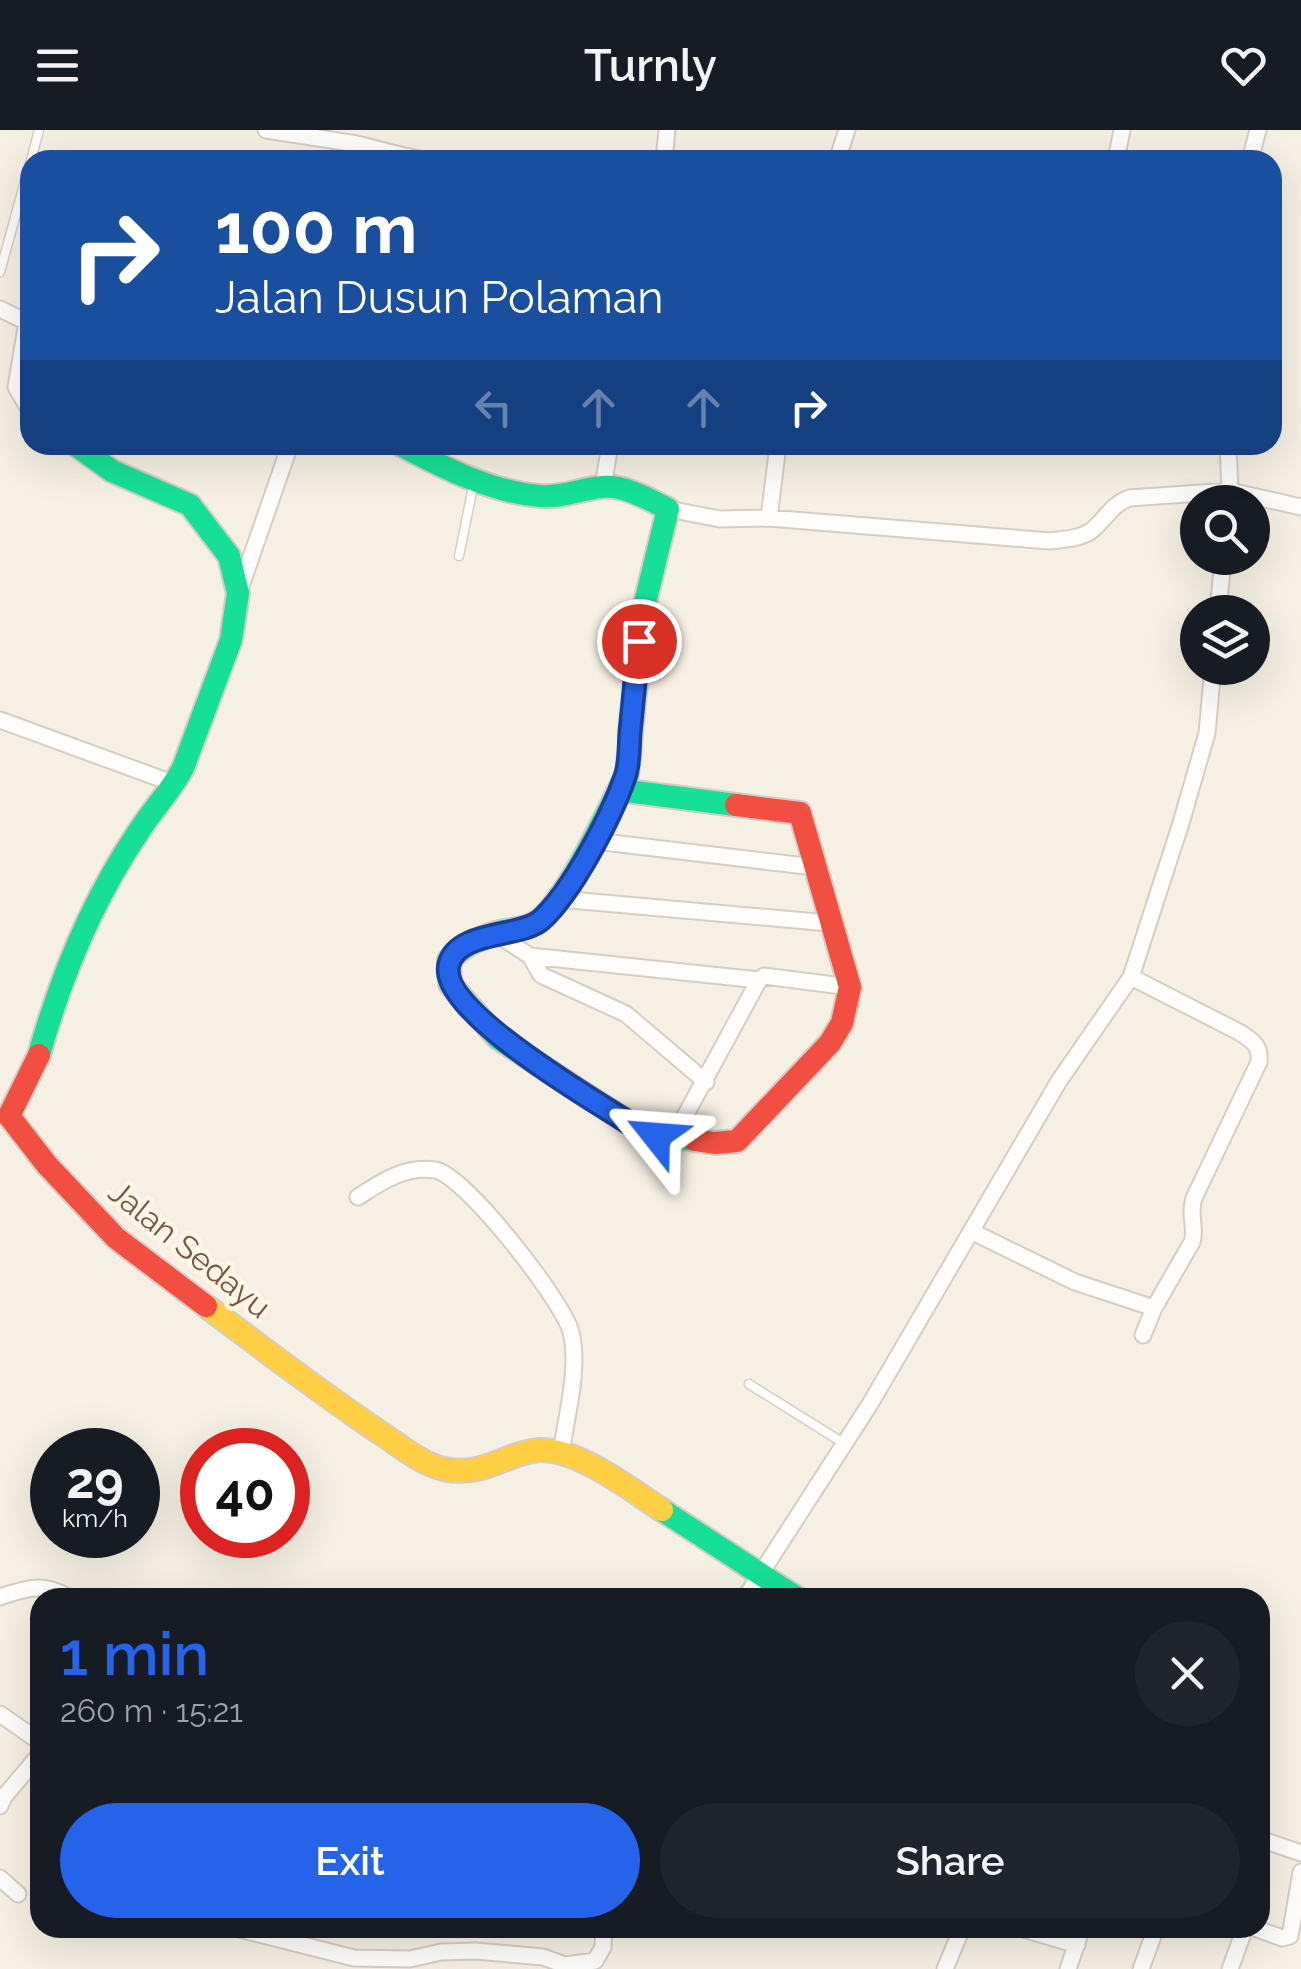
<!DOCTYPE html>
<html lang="en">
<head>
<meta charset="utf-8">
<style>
	body { margin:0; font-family:Raleway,sans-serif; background:#20242c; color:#f1f3f6; height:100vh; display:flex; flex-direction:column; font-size:38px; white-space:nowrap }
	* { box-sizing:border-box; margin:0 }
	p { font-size:32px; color:#9ea1a6 }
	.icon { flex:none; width:55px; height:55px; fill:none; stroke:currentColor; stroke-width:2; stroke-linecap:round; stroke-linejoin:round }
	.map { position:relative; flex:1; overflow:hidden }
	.drawer { position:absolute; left:30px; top:1458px; width:1240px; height:350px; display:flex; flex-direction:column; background:#171b24; border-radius:30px; box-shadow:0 10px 40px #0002 }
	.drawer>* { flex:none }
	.banner { position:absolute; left:20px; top:20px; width:1262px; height:305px; border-radius:30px; box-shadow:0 10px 40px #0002; background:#1a4fa0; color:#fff; overflow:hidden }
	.tools { position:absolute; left:1180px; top:355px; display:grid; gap:20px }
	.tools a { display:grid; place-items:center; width:90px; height:90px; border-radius:50%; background:#171b24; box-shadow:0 10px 40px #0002; font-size:50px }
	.speed { position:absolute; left:30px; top:1298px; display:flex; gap:20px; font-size:50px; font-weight:700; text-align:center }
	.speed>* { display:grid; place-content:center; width:130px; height:130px; border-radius:50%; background:#171b24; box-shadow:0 10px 40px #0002; line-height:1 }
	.speed small { font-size:25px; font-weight:400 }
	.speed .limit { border:15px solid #d22; background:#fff; color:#111 }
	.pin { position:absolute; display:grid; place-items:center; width:85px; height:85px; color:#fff; margin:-42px; border:5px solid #fff; border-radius:50%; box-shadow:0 2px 10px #0007 }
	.me { position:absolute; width:110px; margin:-55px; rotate:298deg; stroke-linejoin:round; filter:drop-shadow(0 0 8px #0008) }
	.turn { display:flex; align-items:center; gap:35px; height:210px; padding:0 30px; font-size:45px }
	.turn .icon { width:130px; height:130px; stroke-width:2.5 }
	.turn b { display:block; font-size:70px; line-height:85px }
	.lanes { display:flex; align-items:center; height:95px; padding:0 30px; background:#0003; justify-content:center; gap:50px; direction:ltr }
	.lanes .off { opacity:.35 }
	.round { display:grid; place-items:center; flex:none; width:105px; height:105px; border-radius:52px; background:#20242c }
	.summary { display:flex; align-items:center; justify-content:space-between; height:170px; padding:0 30px }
	h1 { font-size:60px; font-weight:600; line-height:75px; color:#2563eb }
	.action { display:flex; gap:20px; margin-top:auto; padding:20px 30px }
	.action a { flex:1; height:115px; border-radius:60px; background:#2563eb; color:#fff; font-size:40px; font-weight:600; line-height:115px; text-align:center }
	.action a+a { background:#20242c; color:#f1f3f6 }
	header { display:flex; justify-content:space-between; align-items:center; height:130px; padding:0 30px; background:#171b24; font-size:45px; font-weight:600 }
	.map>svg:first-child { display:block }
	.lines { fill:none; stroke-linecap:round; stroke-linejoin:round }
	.lane-casing { stroke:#d7cdc2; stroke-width:11 }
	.street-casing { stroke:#d7cdc2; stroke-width:19 }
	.fast-casing { stroke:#d7ccc1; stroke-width:26 }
	.slow-casing { stroke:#d7ccc1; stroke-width:26 }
	.jam-casing { stroke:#d7ccc1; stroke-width:26 }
	.lane { stroke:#fefdfb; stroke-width:8 }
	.street { stroke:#fefdfb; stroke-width:15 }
	.fast { stroke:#16e098; stroke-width:22 }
	.slow { stroke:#ffcf43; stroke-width:22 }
	.jam { stroke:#f24e42; stroke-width:22 }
	.route-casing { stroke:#184099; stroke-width:25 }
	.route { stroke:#2563eb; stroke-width:18 }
	.labels { text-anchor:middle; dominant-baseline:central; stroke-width:9; stroke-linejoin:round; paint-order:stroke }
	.street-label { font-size:32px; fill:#755744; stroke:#fff6e5 }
</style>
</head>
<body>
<header><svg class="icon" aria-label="menu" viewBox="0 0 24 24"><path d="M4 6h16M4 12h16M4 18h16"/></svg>Turnly<svg class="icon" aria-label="heart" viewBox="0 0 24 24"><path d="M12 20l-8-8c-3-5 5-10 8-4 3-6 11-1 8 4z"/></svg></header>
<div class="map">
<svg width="1301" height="1839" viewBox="0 0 1301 1839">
	<rect width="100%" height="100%" fill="#f6f0e4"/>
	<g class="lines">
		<g class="lane-casing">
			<path id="lane" d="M31 30 39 0
				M0 142 30 33
				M459 426 474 352
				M749 1254 845 1314"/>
		</g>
		<g class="street-casing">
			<path id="street" d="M266 0 357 14 400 25
				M399 30 400 25 425 30
				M664 30 667 0
				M837 30 847 0
				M1116 30 1122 0
				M1250 30 1258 0
				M0 179 27 192 16 257 30 281
				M603 356 610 315
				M1228 372 1230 361 1301 377
				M668 379 720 389 769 388 778 315
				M769 388 1050 411C1064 409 1079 409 1091 401 1105 390 1111 375 1129 368L1230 361 1228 315
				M240 459 290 315
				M1218 482 1223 428
				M0 590 175 654
				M595 711 814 737
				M559 769 829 793
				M495 803 530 826 541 845 626 884 706 952
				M530 826 759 850
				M1131 847 1239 902C1252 910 1261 916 1259 932L1194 1068C1188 1086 1197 1097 1192 1112L1154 1178 1143 1205
				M674 1006 759 850 764 846 850 857
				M358 1067C381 1052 406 1035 435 1040 464 1044 563 1171 571 1202 580 1239 566 1286 561 1324
				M973 1102 1075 1152 1154 1178
				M0 1467C26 1458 45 1452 69 1468
				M745 1468 870 1274 1059 951 1131 847 1181 693 1207 603 1213 538
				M0 1584 40 1612
				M0 1676 4 1667 40 1624
				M1260 1709 1301 1723
				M0 1748 18 1764
				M235 1798 354 1828 410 1829 441 1822 476 1821 543 1827 565 1835 595 1831 603 1817 604 1798
				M1020 1798 1077 1815
				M1255 1798 1282 1808 1290 1806 1301 1742
				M945 1839 962 1798
				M1068 1839 1082 1798
				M1141 1839 1156 1798
				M1230 1839 1245 1798"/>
		</g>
		<g class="fast-casing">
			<path id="fast" d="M401 315C444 338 491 362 540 366 563 368 580 359 602 357 625 355 648 369 668 379L643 481 627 645 619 660 736 675
				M619 660C604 689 562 779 535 793 526 799 515 799 504 801 484 805 464 816 449 830L450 854 498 908 643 1002 695 1010
				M39 925C61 846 93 769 139 701 153 679 171 661 183 638L231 510 238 463 229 426 190 375 112 341 76 315
				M662 1380 797 1468"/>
		</g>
		<g class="slow-casing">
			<path id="slow" d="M206 1176C265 1220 323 1265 385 1306 403 1318 422 1334 444 1339 484 1348 506 1322 540 1320 579 1319 631 1360 662 1380"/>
		</g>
		<g class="jam-casing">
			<path id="jam" d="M39 925 9 986 47 1035 116 1108 206 1176
				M695 1010 714 1013 737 1011 830 913 842 893 850 857 800 683 736 675"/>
		</g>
		<use href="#lane" class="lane"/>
		<use href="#street" class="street"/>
		<use href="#fast" class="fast"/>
		<use href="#slow" class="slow"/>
		<use href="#jam" class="jam"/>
	</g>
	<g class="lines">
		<g class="route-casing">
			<path id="route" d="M639 511C636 541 633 571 630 602 629 616 630 634 625 647 611 687 572 762 541 790 520 808 458 800 449 834 436 881 606 978 644 1002L656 1006"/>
		</g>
		<use href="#route" class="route"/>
	</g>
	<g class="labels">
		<g class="street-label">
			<text transform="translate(190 1119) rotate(39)">Jalan Sedayu</text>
		</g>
	</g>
</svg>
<div class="tools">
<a><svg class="icon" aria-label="search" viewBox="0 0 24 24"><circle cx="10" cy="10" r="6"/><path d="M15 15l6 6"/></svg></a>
<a><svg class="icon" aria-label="layers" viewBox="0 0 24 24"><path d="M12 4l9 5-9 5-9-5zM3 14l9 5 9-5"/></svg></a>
</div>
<div class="speed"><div>29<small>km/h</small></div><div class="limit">40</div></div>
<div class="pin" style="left:639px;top:511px;background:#d93025"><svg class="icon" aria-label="arrive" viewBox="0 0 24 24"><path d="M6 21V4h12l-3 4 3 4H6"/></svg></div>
<svg class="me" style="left:656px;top:1006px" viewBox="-20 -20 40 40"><path d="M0-17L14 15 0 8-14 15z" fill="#2563eb" stroke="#fff" stroke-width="4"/></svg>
<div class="banner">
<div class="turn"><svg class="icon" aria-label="right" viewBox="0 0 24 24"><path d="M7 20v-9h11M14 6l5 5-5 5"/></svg><div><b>100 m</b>Jalan Dusun Polaman</div></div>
<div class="lanes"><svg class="icon off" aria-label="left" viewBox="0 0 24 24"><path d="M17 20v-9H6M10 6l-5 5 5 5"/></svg><svg class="icon off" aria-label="ahead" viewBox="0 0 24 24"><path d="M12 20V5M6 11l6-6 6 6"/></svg><svg class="icon off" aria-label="ahead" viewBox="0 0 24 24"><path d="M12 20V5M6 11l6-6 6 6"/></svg><svg class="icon" aria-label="right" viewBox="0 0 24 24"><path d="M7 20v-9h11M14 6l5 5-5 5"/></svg></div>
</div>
<section class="drawer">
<div class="summary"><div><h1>1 min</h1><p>260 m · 15:21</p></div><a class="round"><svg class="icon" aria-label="close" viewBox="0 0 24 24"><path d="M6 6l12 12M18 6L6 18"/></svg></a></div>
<div class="action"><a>Exit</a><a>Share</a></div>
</section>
</div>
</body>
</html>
